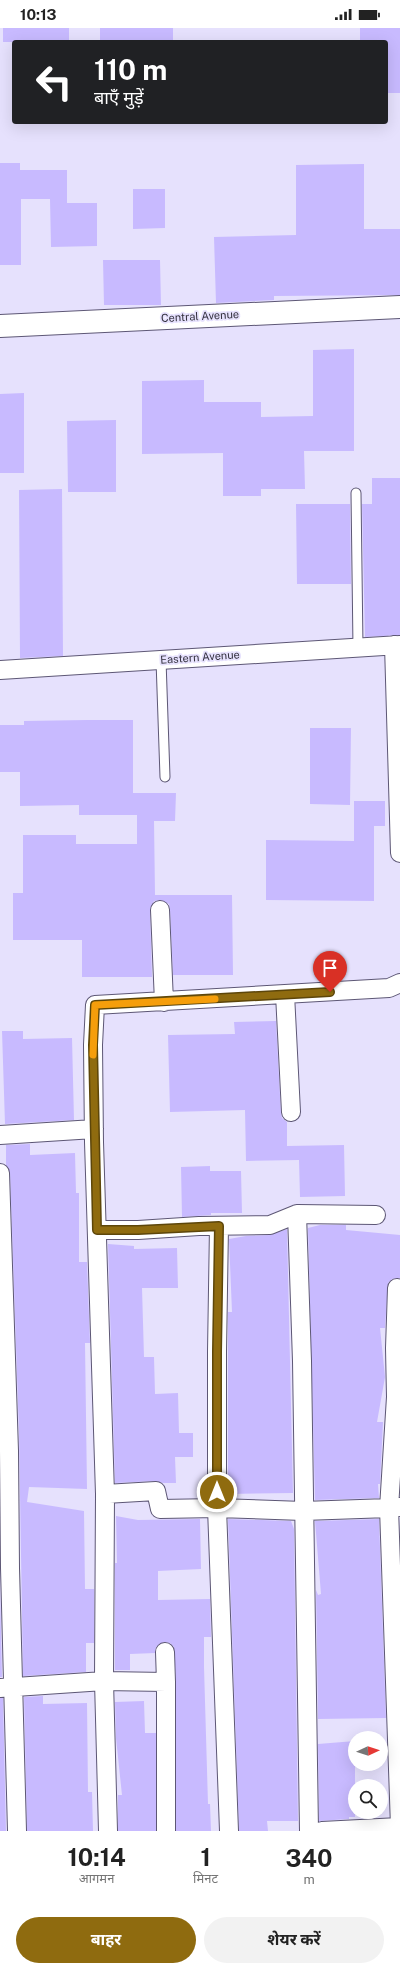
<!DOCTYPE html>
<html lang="hi">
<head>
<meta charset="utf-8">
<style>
	body { margin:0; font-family:"Public Sans","Noto Sans Devanagari",sans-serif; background:#f2f2f2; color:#222; height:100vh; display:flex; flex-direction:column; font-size:15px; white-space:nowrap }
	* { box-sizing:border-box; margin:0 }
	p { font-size:13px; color:#767676 }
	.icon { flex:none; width:22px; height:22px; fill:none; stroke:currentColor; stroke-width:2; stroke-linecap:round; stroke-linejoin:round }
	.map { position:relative; height:1803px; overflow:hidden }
	.drawer { display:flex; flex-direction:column; background:#fff; flex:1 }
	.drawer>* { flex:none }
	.hud { position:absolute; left:12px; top:12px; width:376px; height:84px; border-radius:4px; box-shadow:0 4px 16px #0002; background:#202124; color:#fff; overflow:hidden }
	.needle { width:26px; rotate:87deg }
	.buttons { position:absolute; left:348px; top:1703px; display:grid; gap:8px }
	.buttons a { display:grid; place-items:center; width:40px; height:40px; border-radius:50%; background:#fff; box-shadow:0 4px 16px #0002; font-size:20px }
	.pin { position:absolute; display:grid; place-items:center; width:34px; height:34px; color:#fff; margin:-41px -17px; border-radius:50% 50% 50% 0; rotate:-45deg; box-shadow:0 0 4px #0007 }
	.pin .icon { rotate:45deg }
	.me { position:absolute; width:44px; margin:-22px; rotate:0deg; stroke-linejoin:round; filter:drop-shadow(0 0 3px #0008) }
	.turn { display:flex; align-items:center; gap:14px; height:84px; padding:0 16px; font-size:18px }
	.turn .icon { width:52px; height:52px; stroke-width:2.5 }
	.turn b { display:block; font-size:28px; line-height:34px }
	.eta { display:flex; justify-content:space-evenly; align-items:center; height:68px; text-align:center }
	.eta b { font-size:24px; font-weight:700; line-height:28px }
	.button { display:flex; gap:8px; margin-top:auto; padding:8px 16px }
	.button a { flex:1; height:46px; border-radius:24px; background:#8f6b0f; color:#fff; font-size:16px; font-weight:700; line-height:46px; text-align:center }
	.button a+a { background:#f2f2f2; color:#222 }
	.status { display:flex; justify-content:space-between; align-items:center; height:28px; padding:0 20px; background:#fff; direction:ltr }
	.status svg { height:11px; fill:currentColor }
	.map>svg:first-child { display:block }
	.building { fill:#c8baff }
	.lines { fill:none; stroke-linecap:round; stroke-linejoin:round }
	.service-casing { stroke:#5d5775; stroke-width:11 }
	.minor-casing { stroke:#5d5775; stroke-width:20 }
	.tertiary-casing { stroke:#5d5775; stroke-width:24 }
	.service { stroke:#fff; stroke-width:9 }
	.minor { stroke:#fff; stroke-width:18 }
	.tertiary { stroke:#fff; stroke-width:22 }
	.route-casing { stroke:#5d460a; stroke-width:10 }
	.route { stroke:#8f6b0f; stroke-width:7 }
	.slow { stroke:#f59e0b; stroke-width:7 }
	.labels { text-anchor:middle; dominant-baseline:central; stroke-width:3.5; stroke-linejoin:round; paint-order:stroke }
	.street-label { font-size:11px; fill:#33313e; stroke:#e6e1fd }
</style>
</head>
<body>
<div class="status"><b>10:13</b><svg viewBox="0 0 49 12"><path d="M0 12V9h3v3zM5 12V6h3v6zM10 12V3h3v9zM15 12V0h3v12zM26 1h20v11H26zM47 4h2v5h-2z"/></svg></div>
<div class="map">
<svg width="400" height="1803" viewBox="0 0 400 1803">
	<rect width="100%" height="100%" fill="#e6e1fd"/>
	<path class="building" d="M3 0H69V14H3Z
		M100 0H173V14H100Z
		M360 0H400V65H386V14H360Z
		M0 135H20V142H67V175H97V218L51 219 50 171H21V237H0Z
		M364 136V201H400V267L274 268V272L216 275 214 209 296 207V137Z
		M133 161H165V200L133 201Z
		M103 232H160L161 277H104Z
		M354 321V423H304L305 461H261V468H223V425L142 426V353L204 352V374H261V389L313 388V322Z
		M24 365V445H0V366Z
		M116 392V464H68L67 393Z
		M372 450H400V607L365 609 362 476H372Z
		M62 461 63 628 20 630 19 462Z
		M296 476H350L351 556H297Z
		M87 692H133V765H176L175 793H154L155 867H232L233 947H173L170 882 169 876 160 872 154 873 150 882 152 949H82V912H13V865H23V807H76V816H137V787H79V777L20 778V744H0V697H24V693Z
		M310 700H351L350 777 310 776Z
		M354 773H385V798H374V873L266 872V812L354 813Z
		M276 993 281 1085 282 1090 287 1094V1118L344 1117 345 1168 300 1169 299 1132 246 1133 245 1082 170 1084 168 1007 235 1006 234 994Z
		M2 1003H23V1011L72 1010 74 1092 5 1096Z
		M30 1116V1127L75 1125 76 1165H79V1234H87L90 1315H85L87 1461 29 1459 27 1474 84 1483 85 1561H94V1615H86V1644L23 1648 19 1404 10 1145 6 1137V1117Z
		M210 1138V1143H241L242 1185H211V1187L182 1189 181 1139Z
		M320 1197H346V1202L400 1207V1250L392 1251 388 1255 385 1300H380L385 1349 377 1394H383L380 1456H378L379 1470 315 1472 308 1200Z
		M287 1201 293 1465 228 1466V1284H232L229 1211 246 1208 270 1207Z
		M108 1216 134 1218V1221L177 1220 178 1260H142L144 1329H154L155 1366 178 1365 179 1405H193V1429H175L176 1455H163L155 1453 115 1455Z
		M116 1488 138 1492 200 1491 201 1541 158 1543V1572L210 1571 211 1609H204V1639L208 1776H210L211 1803H176V1654L174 1619 170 1615 164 1614 156 1619 155 1625 130 1626V1642H115V1535H117Z
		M228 1491 291 1493 294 1501 298 1793H267L268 1803H239Z
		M379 1491 386 1690 318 1691 316 1562 318 1567 321 1566 315 1493Z
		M0 1559 2 1649H0Z
		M43 1668V1676L87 1675 88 1764H92L93 1803H27L24 1669Z
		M0 1670H3L6 1803H0Z
		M144 1673 145 1705H156V1803H118V1767H122L116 1710 115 1674Z
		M355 1713V1789H349V1791L319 1793 318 1716Z"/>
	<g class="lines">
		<g class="service-casing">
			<path id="service" d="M356 465 358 619
				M161 632 165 749"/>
		</g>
		<g class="minor-casing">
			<path id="minor" d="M394 617 400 825
				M0 642 400 617
				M160 882 164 974
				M285 966 291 1084
				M0 1107 94 1101
				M0 1145 9 1423 10 1540 17 1803
				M297 1186 302 1333 309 1803
				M97 1202H138L199 1198 270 1197 297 1186 376 1187
				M105 1466 156 1463 160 1481 217 1480V1324L219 1198
				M400 1479 389 1480 400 1799
				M165 1624 166 1654
				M0 1660 104 1653 166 1654V1803
				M108 1803 104 1653 105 1466 94 1114 93 1017 95 977 389 960 400 955
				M229 1803 217 1480 303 1483 389 1480 396 1369 395 1320 397 1260
				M322 1803 399 1799V1803"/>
		</g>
		<g class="tertiary-casing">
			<path id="tertiary" d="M0 298 400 279"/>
		</g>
		<use href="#service" class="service"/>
		<use href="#minor" class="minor"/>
		<use href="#tertiary" class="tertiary"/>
	</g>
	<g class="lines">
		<g class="route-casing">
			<path id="route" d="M217 1464V1324L219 1198 138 1202H97L93 1017 95 977 330 964"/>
		</g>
		<use href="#route" class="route"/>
		<path class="slow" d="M93 1027 95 977 215 971"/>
	</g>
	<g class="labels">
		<g class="street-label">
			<text transform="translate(200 288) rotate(-3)">Central Avenue</text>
			<text transform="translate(200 629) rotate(-4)">Eastern Avenue</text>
		</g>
	</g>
</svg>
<div class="buttons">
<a><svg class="needle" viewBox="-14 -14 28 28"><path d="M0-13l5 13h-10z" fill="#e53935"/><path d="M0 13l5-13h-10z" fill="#767676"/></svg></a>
<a><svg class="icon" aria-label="search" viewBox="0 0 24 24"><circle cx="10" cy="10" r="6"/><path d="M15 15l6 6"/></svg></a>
</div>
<div class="pin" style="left:330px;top:964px;background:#d93025"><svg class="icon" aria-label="arrive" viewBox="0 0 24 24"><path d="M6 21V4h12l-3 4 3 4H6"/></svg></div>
<svg class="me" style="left:217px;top:1464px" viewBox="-20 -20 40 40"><circle r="17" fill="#8f6b0f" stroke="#fff" stroke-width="3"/><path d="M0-11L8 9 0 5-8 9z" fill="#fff"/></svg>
<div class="hud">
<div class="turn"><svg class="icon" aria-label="left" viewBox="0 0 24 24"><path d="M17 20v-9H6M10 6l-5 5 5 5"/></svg><div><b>110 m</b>बाएँ मुड़ें</div></div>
</div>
</div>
<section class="drawer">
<div class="eta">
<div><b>10:14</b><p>आगमन</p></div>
<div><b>1</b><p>मिनट</p></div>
<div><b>340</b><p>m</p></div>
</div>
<div class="button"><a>बाहर</a><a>शेयर करें</a></div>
</section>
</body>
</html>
